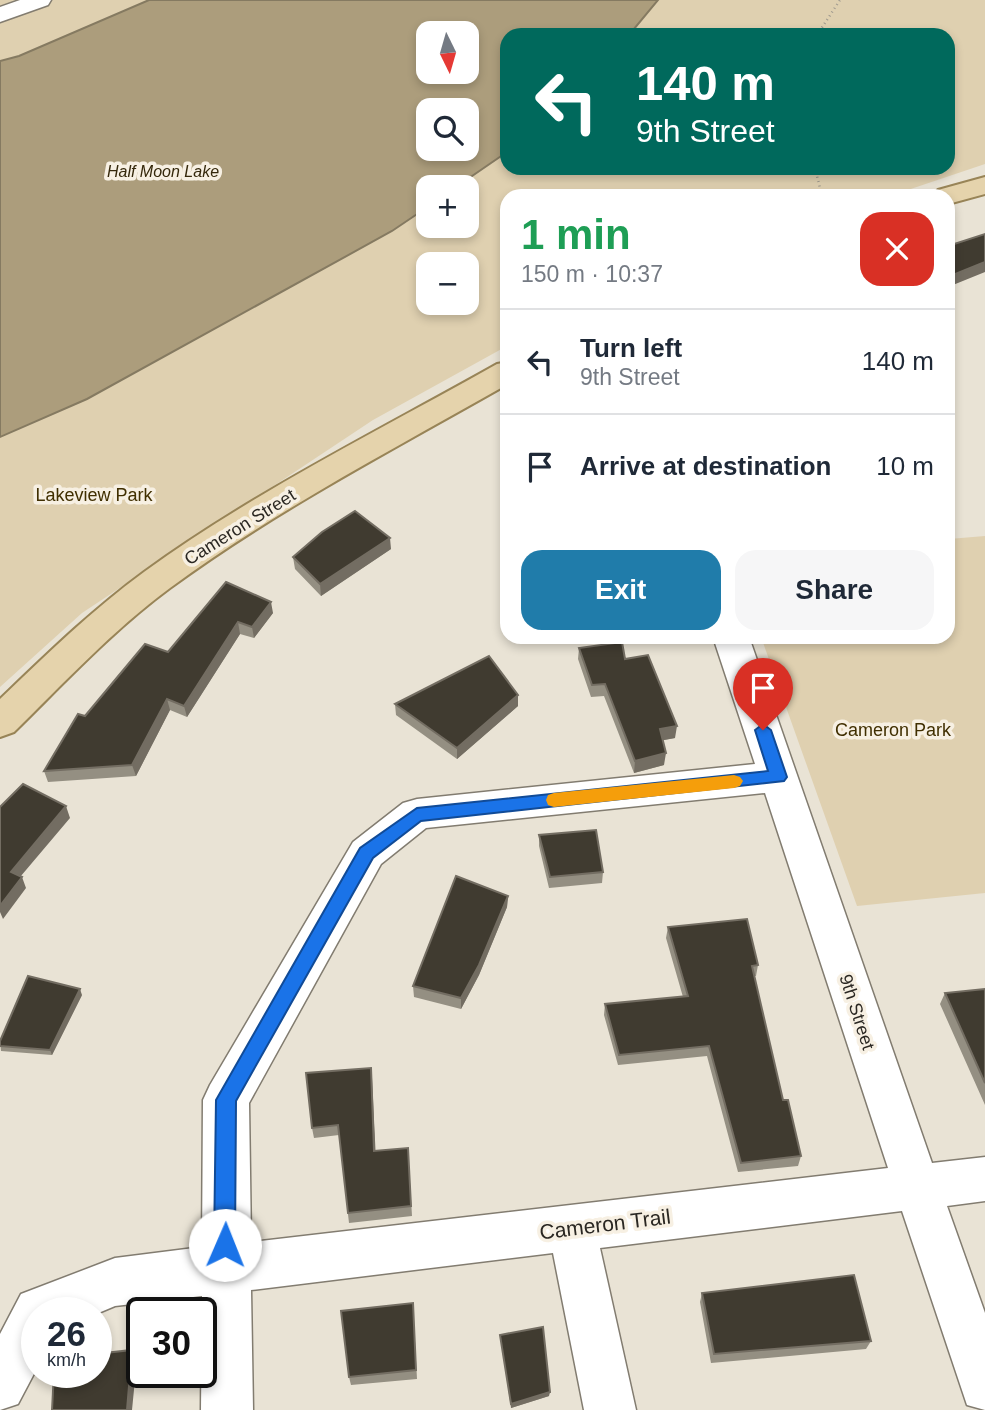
<!DOCTYPE html>
<html lang="en">
<head>
<meta charset="utf-8">
<style>
	body { margin:0; font-family:Arial,sans-serif; background:#f6f6f7; color:#1f2937; height:100vh; display:flex; flex-direction:column; font-size:26px; white-space:nowrap }
	* { box-sizing:border-box; margin:0 }
	p { font-size:23px; color:#747a83 }
	.icon { flex:none; width:38px; height:38px; fill:none; stroke:currentColor; stroke-width:2; stroke-linecap:round; stroke-linejoin:round }
	.map { position:relative; flex:1; overflow:hidden }
	.details { position:absolute; left:500px; top:189px; width:455px; height:455px; display:flex; flex-direction:column; background:#fff; border-radius:21px; box-shadow:0 4px 10px #0003 }
	.details>* { flex:none }
	.top-card { position:absolute; left:500px; top:28px; width:455px; height:147px; border-radius:21px; box-shadow:0 4px 10px #0003; background:#00695c; color:#fff; overflow:hidden }
	.needle { width:46px; rotate:175deg }
	.buttons { position:absolute; left:416px; top:21px; display:grid; gap:14px }
	.buttons a { display:grid; place-items:center; width:63px; height:63px; border-radius:14px; background:#fff; box-shadow:0 4px 10px #0003; font-size:35px }
	.speed { position:absolute; left:21px; top:1297px; display:flex; gap:14px; font-size:35px; font-weight:700; text-align:center }
	.speed>* { display:grid; place-content:center; width:91px; height:91px; border-radius:50%; background:#fff; box-shadow:0 4px 10px #0003; line-height:1 }
	.speed small { font-size:18px; font-weight:400 }
	.speed .limit { border:4px solid #111; border-radius:10px; background:#fff; color:#111 }
	.pin { position:absolute; display:grid; place-items:center; width:60px; height:60px; color:#fff; margin:-72px -30px; border-radius:50% 50% 50% 0; rotate:-45deg; box-shadow:0 0 7px #0007 }
	.pin .icon { rotate:45deg }
	.me { position:absolute; width:77px; margin:-38px; rotate:1deg; stroke-linejoin:round; filter:drop-shadow(0 0 5px #0008) }
	.turn { display:flex; align-items:center; gap:24px; height:147px; padding:0 21px; font-size:32px }
	.turn .icon { width:91px; height:91px; stroke-width:2.5 }
	.turn b { display:block; font-size:49px; line-height:60px }
	.round { display:grid; place-items:center; flex:none; width:74px; height:74px; border-radius:21px; background:#f6f6f7 }
	.summary { display:flex; align-items:center; justify-content:space-between; height:119px; padding:0 21px }
	h1 { font-size:42px; font-weight:700; line-height:52px; color:#1e9e55 }
	.primary-button { display:flex; gap:14px; margin-top:auto; padding:14px 21px }
	.primary-button a { flex:1; height:80px; border-radius:21px; background:#207caa; color:#fff; font-size:28px; font-weight:700; line-height:80px; text-align:center }
	.primary-button a+a { background:#f6f6f7; color:#1f2937 }
	ul { padding:0; list-style:none }
	li { display:flex; align-items:center; gap:21px; height:105px; padding:0 21px; border-top:2px solid #e0e1e3 }
	li div { flex:1 }
	li b { display:block; font-size:26px }
	li em { font-style:normal }
	.map>svg:first-child { display:block }
	.green { fill:#dfd0b0; fill-rule:evenodd }
	.water { fill:#ac9d7c; stroke:#857a61; stroke-width:2; fill-rule:evenodd }
	.lines { fill:none; stroke-linecap:round; stroke-linejoin:round }
	.minor-casing { stroke:#827c70; stroke-width:3 }
	.major-casing { stroke:#988457; stroke-width:4 }
	.path { stroke:#9c978d; stroke-width:2.5; stroke-dasharray:1 3.5; stroke-linecap:butt }
	.minor { fill:#fff; fill-rule:evenodd }
	.major { fill:#e5d3ac; fill-rule:evenodd }
	.wall { fill:#948f82 }
	.shaded-wall { fill:#736d62 }
	.building { fill:#403b30; stroke:#736d62; stroke-width:2 }
	.route { fill:#1a73e8; stroke:#114b97; stroke-width:2 }
	.slow { fill:#f59e0b }
	.labels { text-anchor:middle; dominant-baseline:central; stroke-width:7; stroke-linejoin:round; paint-order:stroke }
	.far-water-label { font-size:16px; font-style:italic; fill:#35280b; stroke:#f7f0e3 }
	.park-label { font-size:18px; fill:#402f01; stroke:#f7f0e3 }
	.street-label { font-size:18px; fill:#2a2722; stroke:#f7f0e3 }
	.near-street-label { font-size:21px; fill:#2a2722; stroke:#f7f0e3 }
</style>
</head>
<body>
<div class="map">
<svg width="985" height="1410" viewBox="0 0 985 1410">
	<rect width="100%" height="100%" fill="#e9e3d5"/>
	<path class="green" d="M0 0H149L19 56 0 61Z
		M658 0H985V164L890 196H508L507 346 373 420 82 613 0 687V437L87 399 392 231 429 206V226H467V187H456L507 152 508 168H948V35H629ZM429 264H467V303H429Z
		M985 536V893L857 906 761 637H948L949 539Z"/>
	<path class="water" d="M149 0H658L629 35H508L507 152 456 187H429V206L392 231 87 399 0 437V61L19 56ZM429 33H467V72H429ZM429 110H467V149H429Z"/>
	<g class="lines">
		<g class="minor-casing">
			<path id="minor" d="M20 0H51L48 5 0 22V7Z
				M713 637H749L932 1163 985 1157V1201L947 1206 985 1313V1410L967 1405 902 1211 600 1248 636 1410H584L553 1253 251 1290 253 1410H201L202 1296 115 1306 96 1314 37 1312V1368L18 1404 0 1410V1334L21 1294 115 1258 202 1247 203 1100 210 1085 353 842 403 803 417 799 755 764ZM765 793 888 1168 251 1242 249 1103 381 864 426 828Z"/>
		</g>
		<g class="major-casing">
			<path id="major" d="M985 177V194L948 204V196H934L938 190Z
				M508 362V384C394 449 276 510 170 588 113 630 64 683 14 732L0 737V699C46 655 92 610 144 572 254 492 378 431 497 364Z"/>
		</g>
		<path class="path" d="M817 35 840 0
			M815 168 822 196"/>
		<use href="#minor" class="minor"/>
		<use href="#major" class="major"/>
	</g>
	<path class="wall" d="M391 549 321 596 295 569 293 557Z
		M226 582 273 613 254 638 240 634 187 717 170 710 136 776 48 782 44 771 85 716 168 652Z
		M579 648 625 659 675 738 663 740 664 765 634 773 604 696 591 697 578 659Z
		M395 704 518 706 457 759 396 715Z
		M539 835 603 872 602 883 549 888 539 846Z
		M508 896 507 907 479 975 461 1009 414 997 413 986Z
		M668 927 758 965 756 976H754L783 1100 801 1156 798 1166 738 1172 707 1056 618 1065 604 1015 605 1004 683 997 666 938Z
		M985 989V1105L940 1004 945 993Z
		M82 995 52 1055 1 1051 0 1041Z
		M371 1068 375 1151 408 1148 412 1216 349 1223 339 1135 314 1138 312 1128Z
		M702 1293 871 1341 866 1349 711 1363 700 1302Z
		M413 1303 417 1379 351 1385 349 1377Z
		M500 1335 549 1396 511 1408Z"/>
	<path class="shaded-wall" d="M985 262V272L948 287V277Z
		M390 538 391 549 321 596 320 584Z
		M271 602 273 613 254 638 252 627Z
		M238 622 240 634 187 717 184 706Z
		M518 695V706L457 759V748Z
		M167 699 170 710 136 776 132 765Z
		M677 726 675 738 659 741 660 729Z
		M666 753 664 765 634 773 635 761Z
		M66 806 70 818 15 883 11 872Z
		M22 877 26 888 3 919 0 912V906Z
		M508 896 507 907 479 975 461 1009V998Z
		M80 989 82 995 52 1055 50 1050Z
		M371 1068 372 1078 376 1161 374 1151Z
		M132 1350 137 1359 132 1410H127Z
		M550 1392 549 1396 511 1408V1404Z"/>
	<path class="building" d="M985 234V262L948 277V246Z
		M355 511 390 538 320 584 293 557 322 532Z
		M226 582 271 602 252 627 238 622 184 706 167 699 132 765 44 771 78 714 85 716 145 644 168 652Z
		M622 642 625 659 648 655 677 726 660 729 666 753 635 761 605 684 592 685 579 648Z
		M489 656 518 695 457 748 395 704Z
		M23 784 66 806 11 872 22 877 0 906V807Z
		M596 830 603 872 550 877 539 835Z
		M456 876 508 896 479 965 461 998 413 986Z
		M747 919 758 965 752 966 783 1100H788L801 1156 741 1163 709 1046 619 1055 605 1004 688 996 668 927Z
		M28 976 80 989 50 1050 0 1046V1041Z
		M985 989V1083L945 993Z
		M371 1068 374 1151 408 1148 411 1206 348 1213 338 1125 312 1128 306 1073Z
		M854 1275 871 1341 714 1354 702 1293Z
		M413 1303 416 1370 349 1377 341 1311Z
		M543 1327 550 1392 511 1404 500 1335Z
		M132 1350 127 1410H52L54 1372H96V1354Z"/>
	<path class="route" d="M763 724 771 730 787 777 784 781 421 821 373 858 236 1101 235 1245 232 1252 225 1255 217 1252 214 1245 216 1100 360 848 417 808 768 771 755 730Z"/>
	<path class="slow" d="M734 775 740 777 743 781 740 786 734 788 554 807 548 805 546 800 548 795 554 793Z"/>
	<g class="labels">
		<g class="far-water-label">
			<text x="163" y="171">Half Moon Lake</text>
		</g>
		<g class="park-label">
			<text x="94" y="495">Lakeview Park</text>
			<text x="893" y="730">Cameron Park</text>
		</g>
		<g class="street-label">
			<text transform="translate(240 527) rotate(-32)">Cameron Street</text>
			<text transform="translate(857 1012) rotate(72)">9th Street</text>
		</g>
		<g class="near-street-label">
			<text transform="translate(605 1224) rotate(-7)">Cameron Trail</text>
		</g>
	</g>
</svg>
<div class="buttons">
<a><svg class="needle" viewBox="-14 -14 28 28"><path d="M0-13l5 13h-10z" fill="#e53935"/><path d="M0 13l5-13h-10z" fill="#747a83"/></svg></a>
<a><svg class="icon" aria-label="search" viewBox="0 0 24 24"><circle cx="10" cy="10" r="6"/><path d="M15 15l6 6"/></svg></a>
<a>+</a>
<a>−</a>
</div>
<div class="speed"><div>26<small>km/h</small></div><div class="limit">30</div></div>
<div class="pin" style="left:763px;top:730px;background:#d93025"><svg class="icon" aria-label="arrive" viewBox="0 0 24 24"><path d="M6 21V4h12l-3 4 3 4H6"/></svg></div>
<svg class="me" style="left:225px;top:1245px" viewBox="-20 -20 40 40"><circle r="19" fill="#fff"/><path d="M0-13L10 11 0 6-10 11z" fill="#1a73e8"/></svg>
<div class="top-card">
<div class="turn"><svg class="icon" aria-label="left" viewBox="0 0 24 24"><path d="M17 20v-9H6M10 6l-5 5 5 5"/></svg><div><b>140 m</b>9th Street</div></div>
</div>
<section class="details">
<div class="summary"><div><h1>1 min</h1><p>150 m · 10:37</p></div><a class="round" style="background:#d93025;color:#fff"><svg class="icon" aria-label="close" viewBox="0 0 24 24"><path d="M6 6l12 12M18 6L6 18"/></svg></a></div>
<ul>
<li><svg class="icon" aria-label="left" viewBox="0 0 24 24"><path d="M17 20v-9H6M10 6l-5 5 5 5"/></svg><div><b>Turn left</b><p>9th Street</p></div><em>140 m</em></li>
<li><svg class="icon" aria-label="arrive" viewBox="0 0 24 24"><path d="M6 21V4h12l-3 4 3 4H6"/></svg><div><b>Arrive at destination</b></div><em>10 m</em></li>
</ul>
<div class="primary-button"><a>Exit</a><a>Share</a></div>
</section>
</div>
</body>
</html>
